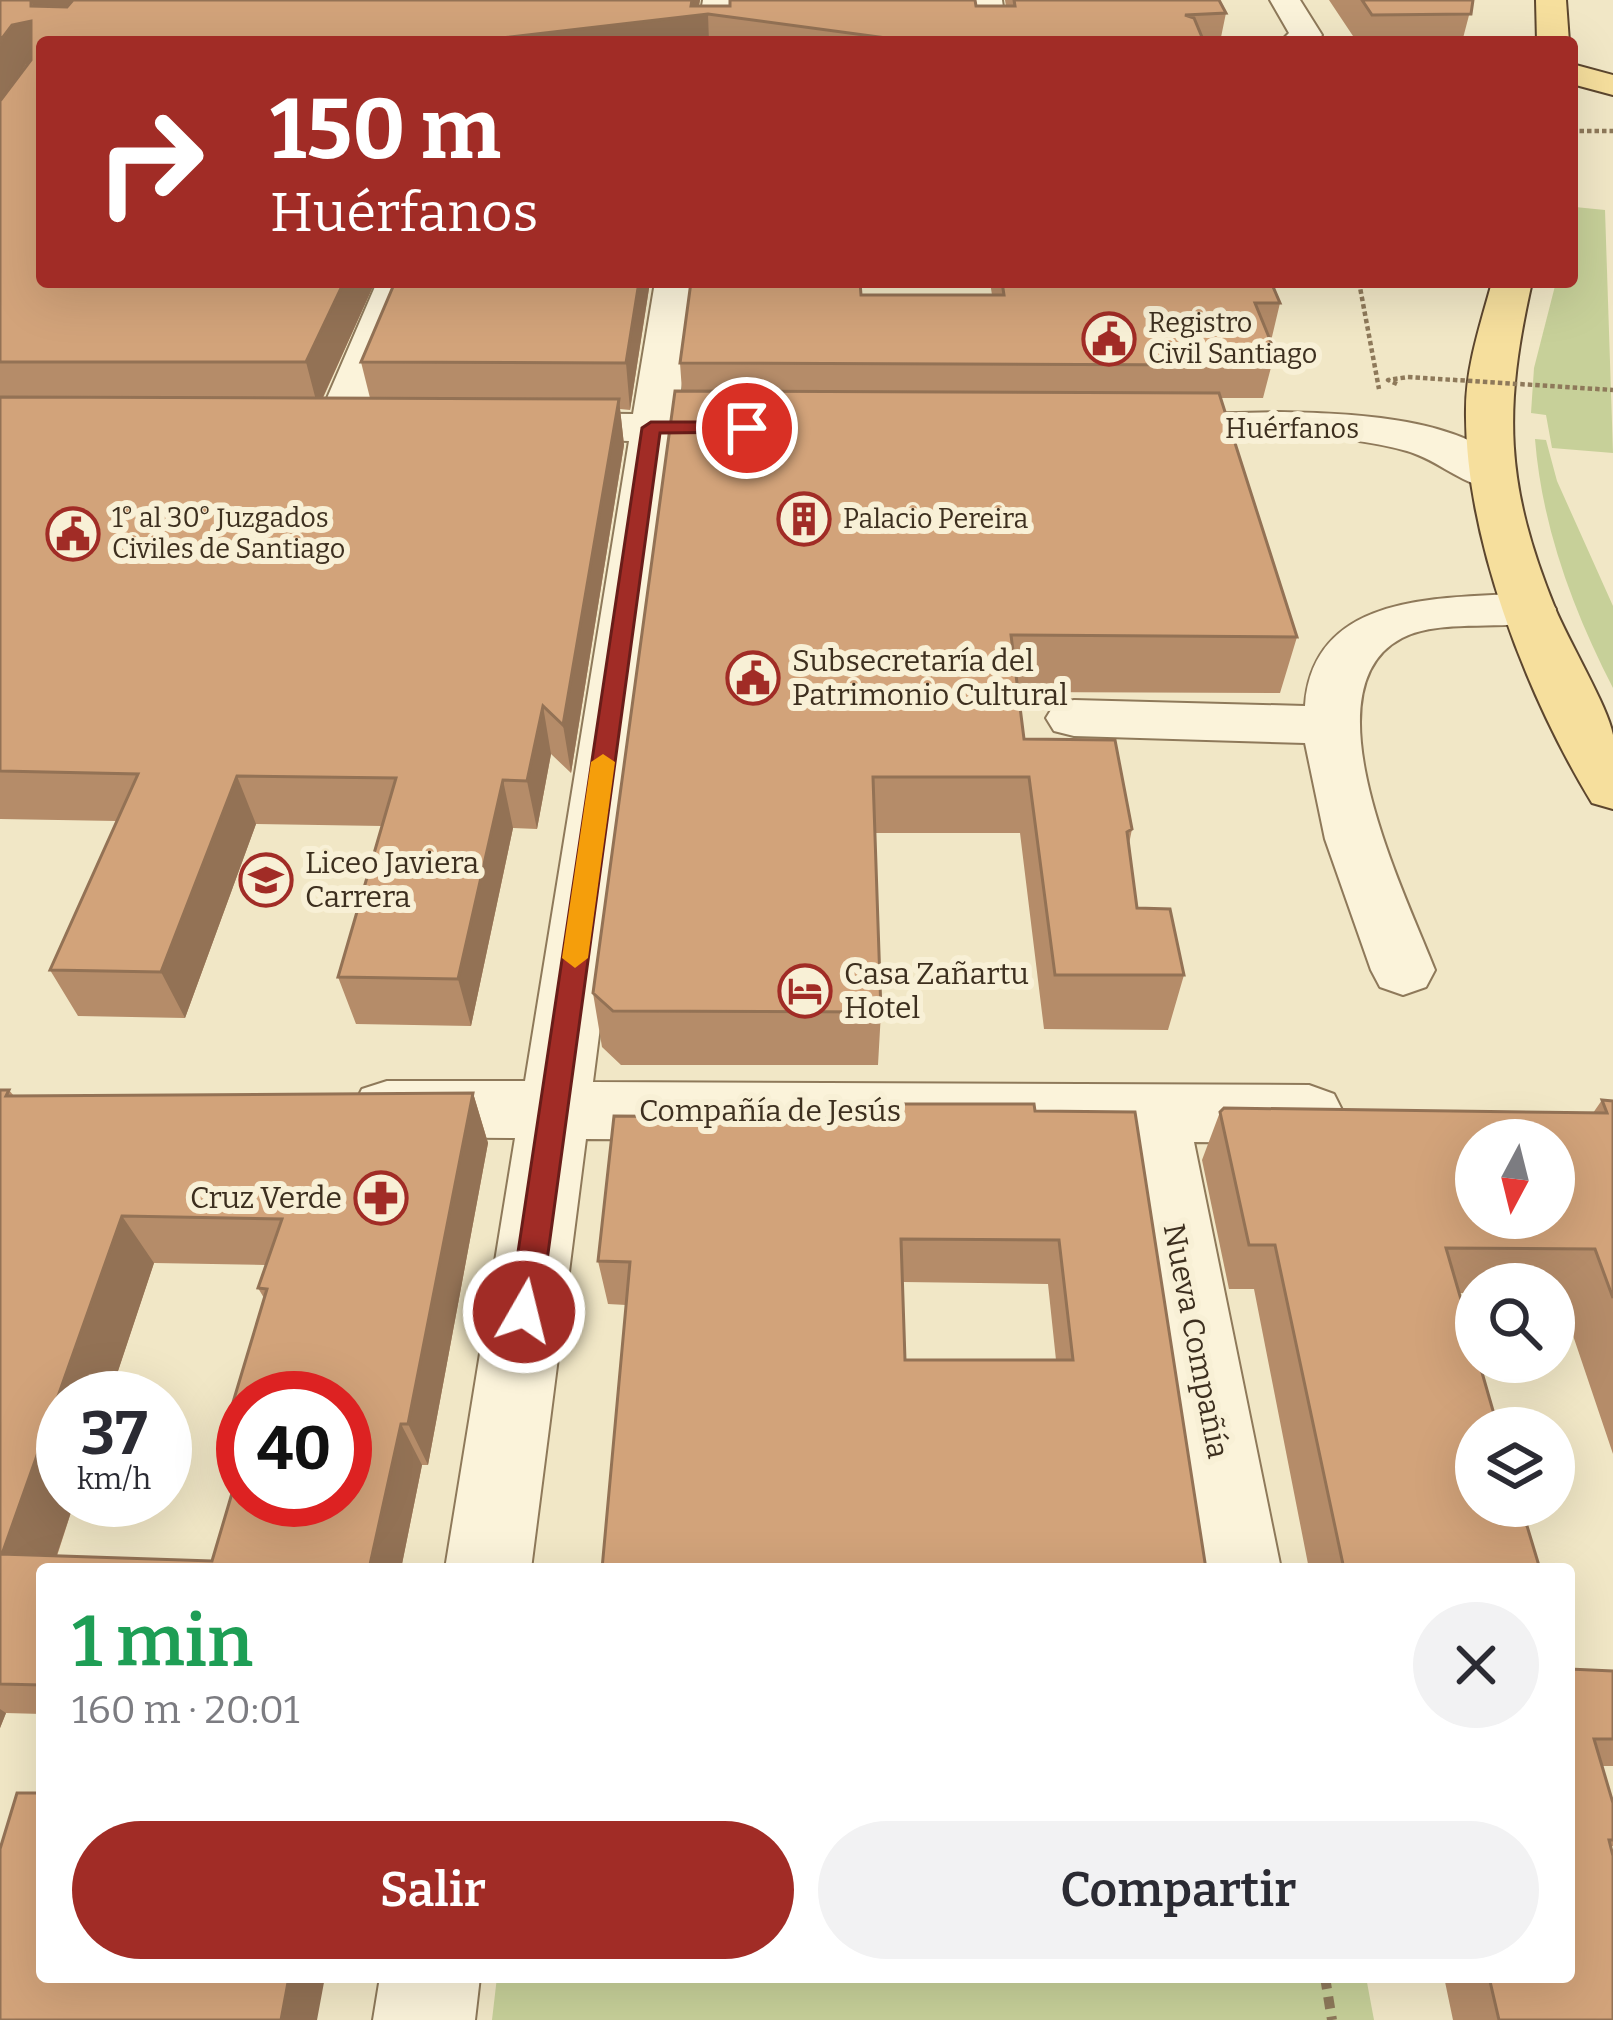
<!DOCTYPE html>
<html lang="es">
<head>
<meta charset="utf-8">
<style>
	body { margin:0; font-family:Bitter,serif; background:#f2f2f3; color:#2b2b33; height:100vh; display:flex; flex-direction:column; font-size:45px; white-space:nowrap }
	* { box-sizing:border-box; margin:0 }
	p { font-size:39px; color:#7c7c81 }
	.icon { flex:none; width:66px; height:66px; fill:none; stroke:currentColor; stroke-width:2; stroke-linecap:round; stroke-linejoin:round }
	.map { position:relative; flex:1; overflow:hidden }
	.panel { position:absolute; left:36px; top:1563px; width:1539px; height:420px; display:flex; flex-direction:column; background:#fff; border-radius:12px; box-shadow:0 12px 48px #0002 }
	.panel>* { flex:none }
	.banner { position:absolute; left:36px; top:36px; width:1542px; height:252px; border-radius:12px; box-shadow:0 12px 48px #0002; background:#a12c26; color:#fff; overflow:hidden }
	.needle { width:78px; rotate:187deg }
	.tools { position:absolute; left:1455px; top:1119px; display:grid; gap:24px }
	.tools a { display:grid; place-items:center; width:120px; height:120px; border-radius:50%; background:#fff; box-shadow:0 12px 48px #0002; font-size:60px }
	.speed { position:absolute; left:36px; top:1371px; display:flex; gap:24px; font-size:60px; font-weight:700; text-align:center }
	.speed>* { display:grid; place-content:center; width:156px; height:156px; border-radius:50%; background:#fff; box-shadow:0 12px 48px #0002; line-height:1 }
	.speed small { font-size:30px; font-weight:400 }
	.speed .limit { border:18px solid #d22; background:#fff; color:#111 }
	.pin { position:absolute; display:grid; place-items:center; width:102px; height:102px; color:#fff; margin:-51px; border:6px solid #fff; border-radius:50%; box-shadow:0 3px 12px #0007 }
	.me { position:absolute; width:132px; margin:-66px; rotate:8deg; stroke-linejoin:round; filter:drop-shadow(0 0 9px #0008) }
	.turn { display:flex; align-items:center; gap:42px; height:252px; padding:0 36px; font-size:54px }
	.turn .icon { width:156px; height:156px; stroke-width:2.5 }
	.turn b { display:block; font-size:84px; line-height:102px }
	.round { display:grid; place-items:center; flex:none; width:126px; height:126px; border-radius:63px; background:#f2f2f3 }
	.headline { display:flex; align-items:center; justify-content:space-between; height:204px; padding:0 36px }
	h1 { font-size:72px; font-weight:600; line-height:90px; color:#1e9e55 }
	.button { display:flex; gap:24px; margin-top:auto; padding:24px 36px }
	.button a { flex:1; height:138px; border-radius:72px; background:#a12c26; color:#fff; font-size:48px; font-weight:600; line-height:138px; text-align:center }
	.button a+a { background:#f2f2f3; color:#2b2b33 }
	.map>svg:first-child { display:block }
	.green { fill:#c7d099 }
	.lines { fill:none; stroke-linecap:round; stroke-linejoin:round }
	.minor-casing { stroke:#8e795a; stroke-width:4 }
	.major-casing { stroke:#5c462e; stroke-width:4 }
	.path-far1 { stroke:#8e795a; stroke-width:4.5; stroke-dasharray:4.5 3; stroke-linecap:butt }
	.path { stroke:#8e795a; stroke-width:10; stroke-dasharray:12 8; stroke-linecap:butt }
	.minor { fill:#fbf3da; fill-rule:evenodd }
	.major { fill:#f6df9d; fill-rule:evenodd }
	.path-bridge { stroke:#8e795a; stroke-width:4.5; stroke-dasharray:4.5 3; stroke-linecap:butt }
	.wall { fill:#b58c69; fill-rule:evenodd }
	.shaded-wall { fill:#937255 }
	.building { fill:#d2a37a; stroke:#937255; stroke-width:3; fill-rule:evenodd }
	.route { fill:#a12c26; stroke:#691d19; stroke-width:3 }
	.slow { fill:#f59e0b }
	.labels { text-anchor:middle; dominant-baseline:central; stroke-width:12; stroke-linejoin:round; paint-order:stroke }
	.far-poi-label { font-size:27px; fill:#3d2f1f; stroke:#f8f0d6; text-anchor:start }
	.far-street-label { font-size:27px; fill:#3d2f1f; stroke:#f8f0d6 }
	.poi-label { font-size:30px; fill:#3d2f1f; stroke:#f8f0d6; text-anchor:start }
	.street-label { font-size:30px; fill:#3d2f1f; stroke:#f8f0d6 }
</style>
</head>
<body>
<div class="map">
<svg width="1613" height="2020" viewBox="0 0 1613 2020">
	<rect width="100%" height="100%" fill="#f1e7c6"/>
	<path class="green" d="M1575 207 1605 210 1613 453 1552 448 1546 415 1531 413 1534 368 1556 282H1572Z
		M1535 439 1546 440 1557 481 1613 606V688C1573 610 1542 527 1535 439Z
		M497 1977H1366L1374 2020H492Z"/>
	<g class="lines">
		<g class="minor-casing">
			<path id="minor" d="M703 0H733L728 42H696Z
				M972 0H1002L1008 42H976Z
				M1270 0H1300L1322 35 1317 42H1280L1289 33Z
				M377 282H417L361 426 354 436 338 440 322 436 315 426Z
				M655 282H695L678 414 774 418 781 428 774 438 675 441 593 1082 1309 1085 1334 1094 1344 1114 1334 1134 1309 1143 1194 1142 1281 1569H1195L1123 1142 586 1139 531 1569H445L515 1138 387 1137 362 1129 352 1109 362 1089 387 1081H525L629 441 516 437 509 427 516 417 532 413 633 414Z
				M1278 412C1345 413 1475 416 1516 477L1510 487C1472 496 1443 461 1407 451 1324 427 1229 441 1144 443L1128 439 1121 429 1128 419 1144 415Z
				M1530 593 1548 598 1556 609 1548 620C1505 631 1439 618 1402 638 1303 689 1406 895 1435 970L1426 987 1403 995 1380 987 1371 970 1325 839 1305 743 1074 736 1054 731 1046 718 1054 705 1074 700 1305 706C1313 590 1445 599 1530 593Z
				M380 1977H480L475 2020H373Z"/>
		</g>
		<g class="major-casing">
			<path id="major" d="M1536 0H1566L1569 42H1537Z
				M1572 64 1613 75V95L1572 84Z
				M1492 282H1532C1503 410 1505 485 1555 608 1568 640 1608 707 1613 735 1613 758 1613 785 1613 809L1592 803C1527 696 1464 536 1466 409 1466 366 1481 323 1492 282Z"/>
		</g>
		<path class="path-far1" d="M1572 131H1613
			M1359 282 1379 389
			M1397 384 1388 380 1408 377"/>
		<path class="path" d="M1325 1977 1332 2020"/>
		<use href="#minor" class="minor"/>
		<use href="#major" class="major"/>
		<path class="path-bridge" d="M1408 377 1613 390"/>
	</g>
	<path class="wall" d="M0 0H700L699 6H1006L1005 0H1219L1226 13 1220 42H42L375 282 323 398H370L361 362 650 282 630 410 620 409 624 445 571 773 551 754 537 829 513 828 471 1026 356 1024 338 977 382 826 256 824 185 1018 78 1016 50 970 117 821 0 819Z
		M1329 0H1473L1462 42H1357Z
		M990 282H1271L1280 303 1271 341 1275 352 1263 398H1221L1297 637 1280 693 1018 692 1024 739 1132 829 1129 844 1137 908 1184 975 1168 1030 1044 1029 1020 833H875L881 1012 878 1065H621L602 1047 593 993 682 391 680 363 861 295H992Z
		M0 1090H9L14 1096 473 1093 488 1143 428 1465H422L401 1569H42V1714L6 1713 0 1728ZM154 1263 266 1265 258 1288 264 1298 231 1409 243 1425V1398H345L212 1561 57 1556 75 1500 63 1398H109Z
		M1602 1100 1613 1101V1454L1559 1294H1554V1284H1476V1293H1459L1540 1569H1309L1254 1289H1229L1202 1160 1220 1112 1593 1113Z
		M896 1104 1035 1111 1206 1569 626 1305 608 1304 598 1261 895 1118ZM903 1282 1048 1284 1056 1360H905Z
		M1569 1671H1613V1766H1602L1613 1803V1846L1610 1847 1613 2020H1453L1444 1977H1569Z"/>
	<path class="shaded-wall" d="M31 0H75L44 39Z
		M692 0H700L697 15 708 14 709 42H468Z
		M31 21 42 61 26 64 0 102V41L12 25Z
		M344 282H375L318 408 306 362Z
		M639 282H650L630 410 626 363Z
		M619 399 624 445 571 773 563 725Z
		M543 706 551 754 537 829 527 781Z
		M237 776 256 824 185 1018 161 972Z
		M503 780 513 828 471 1026 458 979Z
		M473 1093 488 1143 428 1465 408 1424Z
		M122 1216 154 1263 109 1398H63V1500H75L52 1569 2 1554Z
		M401 1424 422 1465 401 1569H369Z
		M0 1709 6 1713 0 1728Z
		M289 1977H325L317 2020H281Z"/>
	<path class="building" d="M0 0H31V6L67 7 73 0H692L691 6H730V0H975L976 6H1015L1014 0H1219L1226 13 1185 15 1194 18 1204 42H916L708 14 468 42H42V282H344L306 362H0V101L31 60V21L12 25 0 41Z
		M1362 0H1473L1471 14 1372 15Z
		M395 282H639L626 363 361 362Z
		M691 282H860L861 295H1004L1002 282H1271L1280 303H1255L1275 352H1202L1206 365 680 363Z
		M675 391 1219 393 1297 637 1011 635 1024 739 1115 740 1132 829 1127 832 1137 908 1170 909 1184 975H1055L1029 777H873L881 1012 613 1011 593 993Z
		M0 397 619 399 563 725 543 706 527 781 503 780 458 979 338 977 396 778 237 776 161 972 50 970 138 774 0 771Z
		M0 1090H9L6 1096 473 1093 408 1424H401L369 1569H42V1685L0 1684ZM122 1216 282 1219 258 1288 267 1289 231 1409H243V1398H345V1500H243V1456L212 1561 2 1554Z
		M1602 1100 1613 1101V1298L1595 1249 1446 1248 1476 1351V1362H1479L1498 1428H1476V1506H1521L1540 1569H1344L1275 1245H1249L1220 1112 1224 1108 1607 1113ZM1476 1140H1554V1218H1476Z
		M896 1104H1034L1035 1111 1135 1112 1206 1569H602L630 1262 598 1261 614 1116 896 1118ZM901 1239 1059 1240 1073 1360H905Z
		M1569 1669 1613 1671V1739H1594L1613 1803V1840H1609L1613 1856V2020H1499L1489 1977H1569Z
		M17 1793H42V1977H289L281 2020H0V1849Z"/>
	<path class="route" d="M747 422 754 424V432L660 433 540 1312 536 1322 524 1326 513 1322 509 1312 642 428 651 422Z"/>
	<path class="slow" d="M603 754 615 762 588 958 575 968 562 958 591 762Z"/>
	<defs>
		<g id="civic-ring" transform="scale(2.7)"><circle r="9.5" fill="#f8f0d6" stroke="#a12c26" stroke-width="1.5"/><path d="M-.6-6.5H3V-4.5H.6V-3L4-1V1h2V6H-6V1h2V-1L-.6-3ZM-1.2 2.5V6h2.4V2.5Z" fill="#a12c26"/></g>
		<g id="building-ring" transform="scale(2.7)"><circle r="9.5" fill="#f8f0d6" stroke="#a12c26" stroke-width="1.5"/><path d="M-4-6H4V6H1V3H-1V6H-4ZM-2.5-4.3h1.7v1.8h-1.7ZM.8-4.3h1.7v1.8H.8ZM-2.5-1h1.7V.8h-1.7ZM.8-1h1.7V.8H.8Z" fill="#a12c26"/></g>
		<g id="school-ring" transform="scale(2.7)"><circle r="9.5" fill="#f8f0d6" stroke="#a12c26" stroke-width="1.5"/><path d="M0-5L7-2L0 1L-7-2ZM-4 1L0 2.5L4 1V4Q0 6-4 4Z" fill="#a12c26"/></g>
		<g id="hotel-ring" transform="scale(2.7)"><circle r="9.5" fill="#f8f0d6" stroke="#a12c26" stroke-width="1.5"/><path d="M-6-4.5h1.5V1H6V5H4.5V3h-9V5H-6ZM-4 0a1.8 1.8 0 1 1 3.6 0ZM.5 0V-2.5h3Q6-2.5 6 0Z" fill="#a12c26"/></g>
		<g id="pharmacy-ring" transform="scale(2.7)"><circle r="9.5" fill="#f8f0d6" stroke="#a12c26" stroke-width="1.5"/><path d="M-2-6h4v4h4v4h-4v4h-4v-4h-4v-4h4Z" fill="#a12c26"/></g>
	</defs>
	<g fill-rule="evenodd">
		<use href="#civic-ring" x="1109" y="339"/>
		<use href="#building-ring" x="804" y="519"/>
		<use href="#civic-ring" x="73" y="534"/>
		<use href="#civic-ring" x="753" y="678"/>
		<use href="#school-ring" x="266" y="880"/>
		<use href="#hotel-ring" x="805" y="991"/>
		<use href="#pharmacy-ring" x="381" y="1198"/>
	</g>
	<g class="labels">
		<g class="far-poi-label">
			<text x="1148" y="323">Registro<tspan x="1148" dy="31">Civil Santiago</tspan></text>
			<text x="112" y="518">1° al 30° Juzgados<tspan x="112" dy="31">Civiles de Santiago</tspan></text>
			<text x="843" y="519">Palacio Pereira</text>
		</g>
		<g class="far-street-label">
			<text x="1292" y="429">Huérfanos</text>
		</g>
		<g class="poi-label">
			<text x="792" y="661">Subsecretaría del<tspan x="792" dy="34">Patrimonio Cultural</tspan></text>
			<text x="305" y="863">Liceo Javiera<tspan x="305" dy="34">Carrera</tspan></text>
			<text x="844" y="974">Casa Zañartu<tspan x="844" dy="34">Hotel</tspan></text>
			<text x="342" y="1198" text-anchor="end">Cruz Verde</text>
		</g>
		<g class="street-label">
			<text x="770" y="1111">Compañía de Jesús</text>
			<text transform="translate(1196 1341) rotate(79)">Nueva Compañía</text>
		</g>
	</g>
</svg>
<div class="tools">
<a><svg class="needle" viewBox="-14 -14 28 28"><path d="M0-13l5 13h-10z" fill="#e53935"/><path d="M0 13l5-13h-10z" fill="#7c7c81"/></svg></a>
<a><svg class="icon" aria-label="search" viewBox="0 0 24 24"><circle cx="10" cy="10" r="6"/><path d="M15 15l6 6"/></svg></a>
<a><svg class="icon" aria-label="layers" viewBox="0 0 24 24"><path d="M12 4l9 5-9 5-9-5zM3 14l9 5 9-5"/></svg></a>
</div>
<div class="speed"><div>37<small>km/h</small></div><div class="limit">40</div></div>
<div class="pin" style="left:747px;top:428px;background:#d93025"><svg class="icon" aria-label="arrive" viewBox="0 0 24 24"><path d="M6 21V4h12l-3 4 3 4H6"/></svg></div>
<svg class="me" style="left:524px;top:1312px" viewBox="-20 -20 40 40"><circle r="17" fill="#a12c26" stroke="#fff" stroke-width="3"/><path d="M0-11L8 9 0 5-8 9z" fill="#fff"/></svg>
<div class="banner">
<div class="turn"><svg class="icon" aria-label="right" viewBox="0 0 24 24"><path d="M7 20v-9h11M14 6l5 5-5 5"/></svg><div><b>150 m</b>Huérfanos</div></div>
</div>
<section class="panel">
<div class="headline"><div><h1>1 min</h1><p>160 m · 20:01</p></div><a class="round"><svg class="icon" aria-label="close" viewBox="0 0 24 24"><path d="M6 6l12 12M18 6L6 18"/></svg></a></div>
<div class="button"><a>Salir</a><a>Compartir</a></div>
</section>
</div>
</body>
</html>
